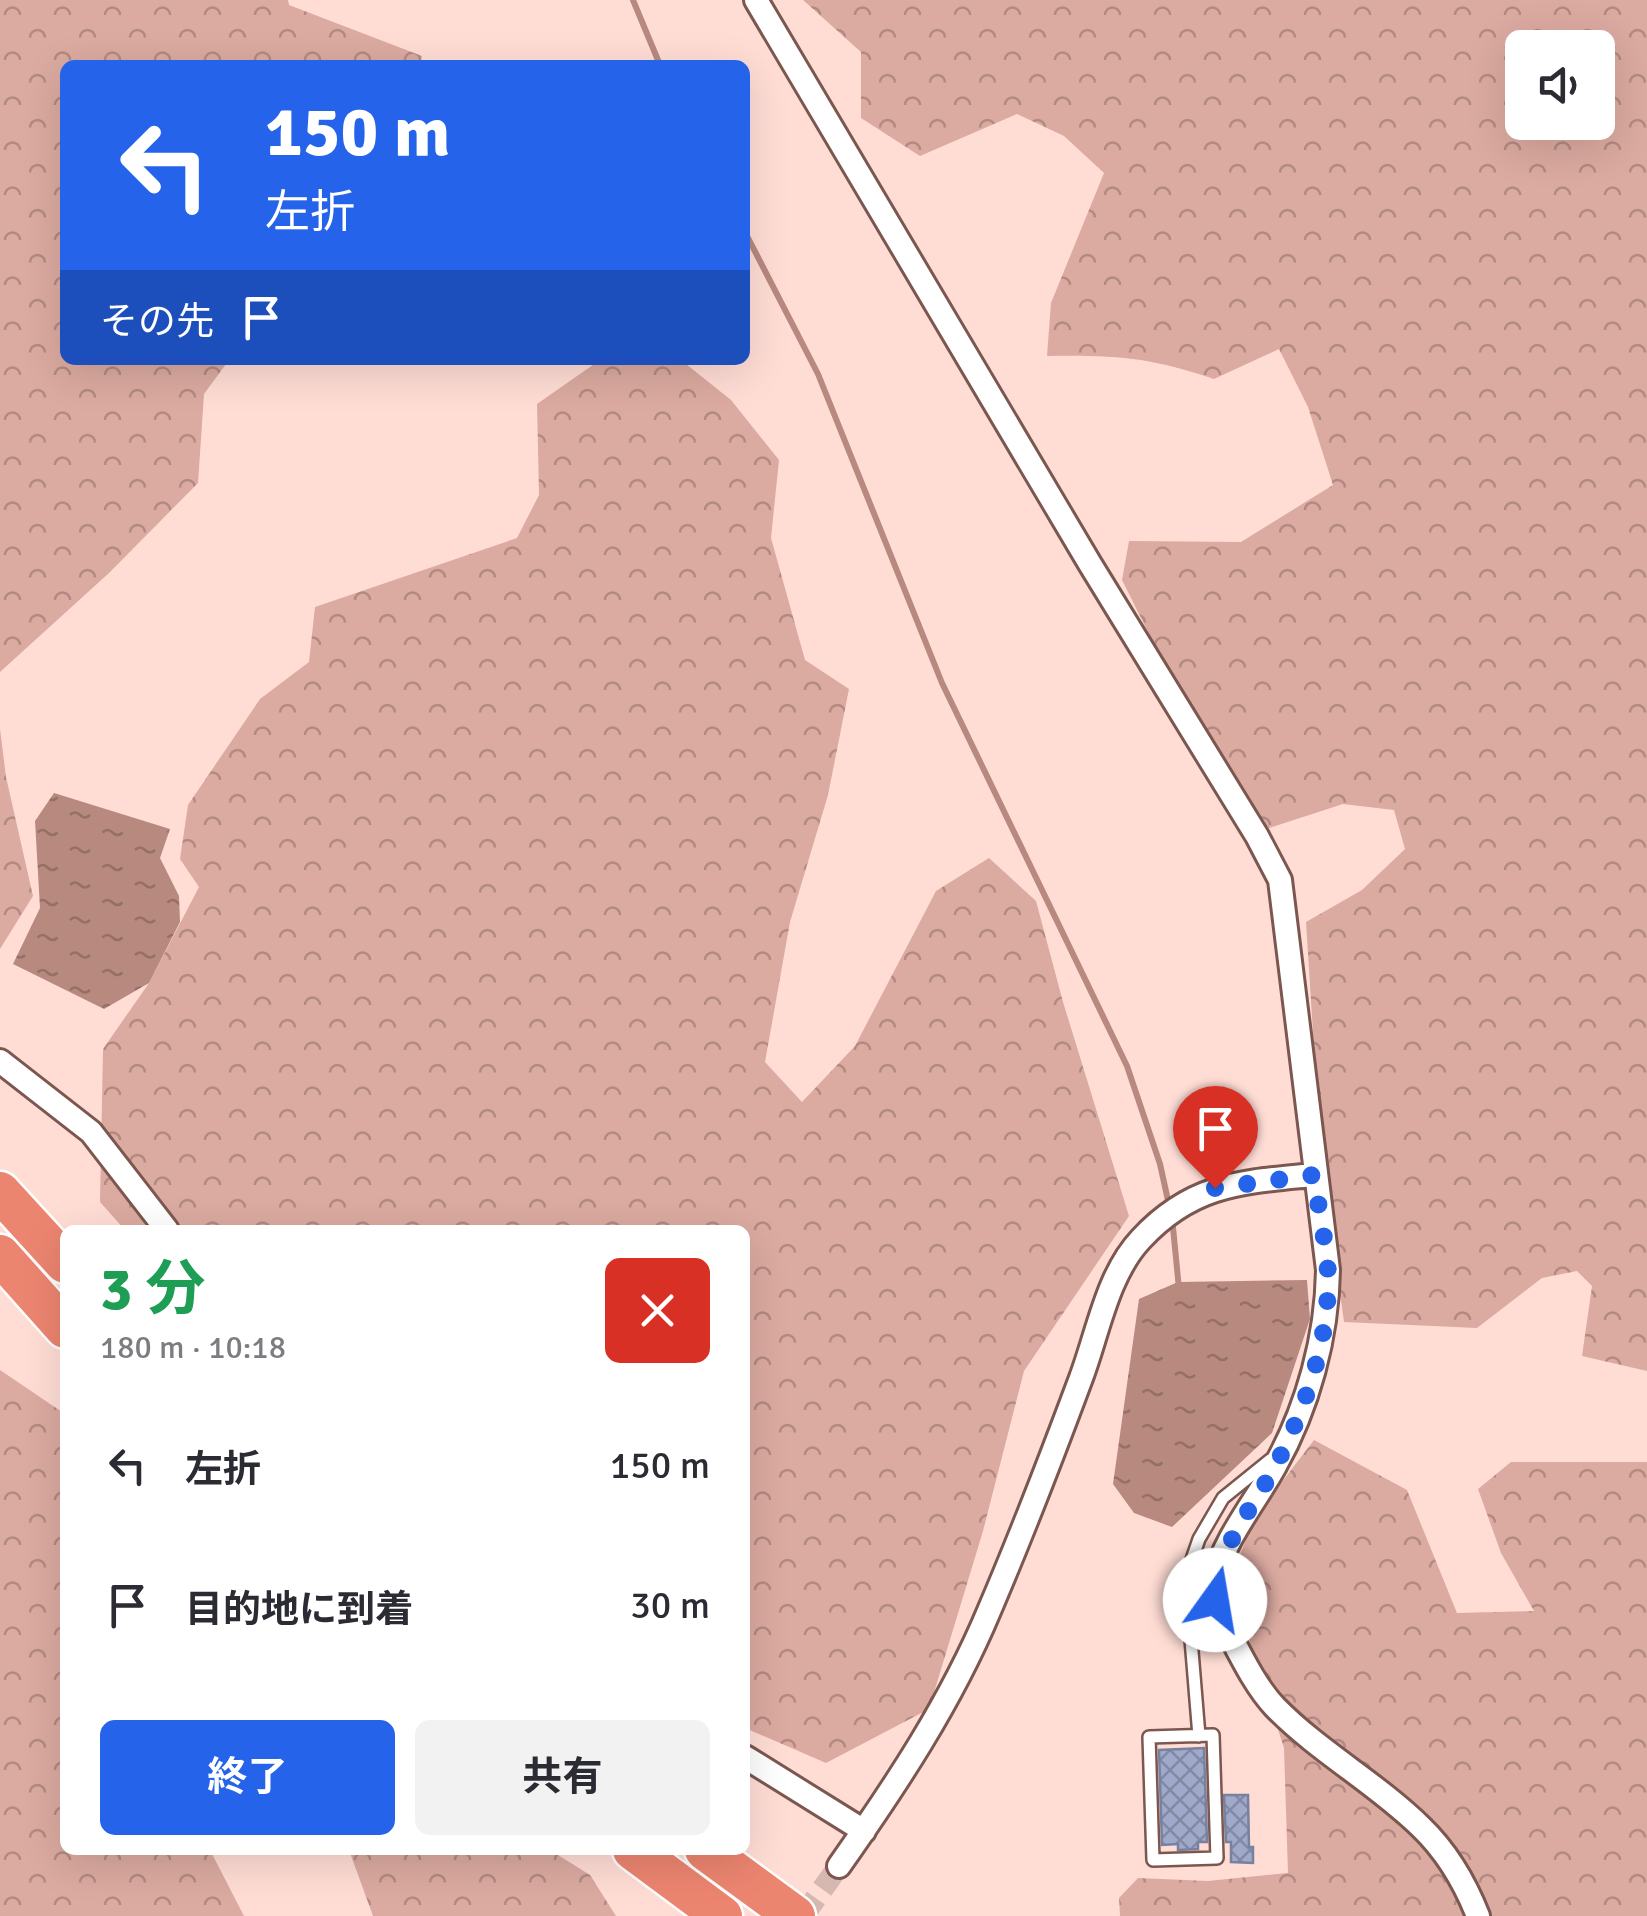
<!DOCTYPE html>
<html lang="ja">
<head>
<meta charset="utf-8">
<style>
	body { margin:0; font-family:Signika,"Noto Sans JP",sans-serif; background:#f2f2f3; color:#2b2b33; height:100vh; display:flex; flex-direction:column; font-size:38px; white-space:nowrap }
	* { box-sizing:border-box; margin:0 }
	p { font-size:32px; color:#7c7c81 }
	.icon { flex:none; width:55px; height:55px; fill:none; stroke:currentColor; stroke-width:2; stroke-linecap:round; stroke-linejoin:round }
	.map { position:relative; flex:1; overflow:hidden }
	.drawer { position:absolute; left:60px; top:1225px; width:690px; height:630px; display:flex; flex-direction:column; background:#fff; border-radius:15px; box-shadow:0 10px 40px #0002 }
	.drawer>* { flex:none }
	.guide { position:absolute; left:60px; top:60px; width:690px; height:305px; border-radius:15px; box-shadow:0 10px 40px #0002; background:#2563eb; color:#fff; overflow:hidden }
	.fabs { position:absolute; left:1505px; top:30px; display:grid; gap:20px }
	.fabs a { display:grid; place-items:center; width:110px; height:110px; border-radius:15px; background:#fff; box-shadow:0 10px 40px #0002; font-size:50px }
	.pin { position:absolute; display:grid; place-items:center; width:85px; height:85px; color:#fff; margin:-102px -42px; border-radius:50% 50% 50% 0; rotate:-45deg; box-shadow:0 0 10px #0007 }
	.pin .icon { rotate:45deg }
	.me { position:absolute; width:110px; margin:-55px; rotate:13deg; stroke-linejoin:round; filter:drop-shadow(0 0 8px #0008) }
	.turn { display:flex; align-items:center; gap:35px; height:210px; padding:0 40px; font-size:45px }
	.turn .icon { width:130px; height:130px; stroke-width:2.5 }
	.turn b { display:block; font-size:70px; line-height:85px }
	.then { display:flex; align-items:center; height:95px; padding:0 40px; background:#0003; gap:20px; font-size:38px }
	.round { display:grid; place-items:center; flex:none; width:105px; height:105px; border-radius:15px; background:#f2f2f3 }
	.head { display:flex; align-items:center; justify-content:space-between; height:170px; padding:0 40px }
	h1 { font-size:60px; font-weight:700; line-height:75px; color:#1e9e55 }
	.action { display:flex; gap:20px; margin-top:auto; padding:20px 40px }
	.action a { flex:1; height:115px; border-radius:15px; background:#2563eb; color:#fff; font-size:40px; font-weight:700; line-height:115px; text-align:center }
	.action a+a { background:#f2f2f3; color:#2b2b33 }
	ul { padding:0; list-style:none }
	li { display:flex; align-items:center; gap:30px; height:140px; padding:0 40px }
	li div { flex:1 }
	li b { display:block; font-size:38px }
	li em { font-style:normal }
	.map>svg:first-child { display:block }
	.forest { fill:url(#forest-crowns); fill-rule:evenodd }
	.water { fill:url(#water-ripples) }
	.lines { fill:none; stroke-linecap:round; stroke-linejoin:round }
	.stream { stroke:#b7897f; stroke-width:6 }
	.building { fill:url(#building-cross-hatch); stroke:#7781a0; stroke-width:2.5 }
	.minor-tunnel { stroke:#d6b8b1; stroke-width:22; stroke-dasharray:22 11; stroke-linecap:butt }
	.service-casing { stroke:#7b574f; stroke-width:16 }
	.minor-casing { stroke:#7b574f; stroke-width:28 }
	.motorway-casing { stroke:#fff; stroke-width:45 }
	.service { stroke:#fff; stroke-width:11 }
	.minor { stroke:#fff; stroke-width:22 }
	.motorway { stroke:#ec8570; stroke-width:40 }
	.route { stroke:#2563eb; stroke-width:18; stroke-dasharray:0 32.4 }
</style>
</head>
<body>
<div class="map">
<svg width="1647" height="1916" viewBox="0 0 1647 1916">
	<defs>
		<pattern id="forest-crowns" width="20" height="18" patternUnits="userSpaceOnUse" patternTransform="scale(2.5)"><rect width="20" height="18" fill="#dbaaa0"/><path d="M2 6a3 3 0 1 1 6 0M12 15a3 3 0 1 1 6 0" fill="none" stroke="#b28a82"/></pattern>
		<pattern id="water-ripples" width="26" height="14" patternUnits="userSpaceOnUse" patternTransform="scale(2.5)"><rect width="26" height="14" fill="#b7897f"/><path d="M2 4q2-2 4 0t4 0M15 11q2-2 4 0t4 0" fill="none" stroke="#957068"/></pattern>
		<pattern id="building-cross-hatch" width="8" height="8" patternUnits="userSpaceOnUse" patternTransform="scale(2.5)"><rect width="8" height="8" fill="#9fa9ca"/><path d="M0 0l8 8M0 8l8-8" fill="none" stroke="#8289a4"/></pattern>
	</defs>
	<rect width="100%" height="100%" fill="#ffddd5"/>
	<path class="forest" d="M0 0H288L289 5 422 56 420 65H65V360H229L204 394 198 483 109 573 0 672Z
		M803 0H1647V1371L1582 1356 1592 1286 1577 1271 1542 1278 1477 1328 1344 1322 1320 1143 1306 922 1362 890 1405 849 1394 810 1343 804 1260 831 1166 668 1122 580 1129 541 1241 542 1333 485 1308 407 1279 349 1214 379C1149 357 1115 355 1047 356L1051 303 1104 173 1064 136 1017 114 920 156 861 118V52ZM1522 48H1598V122H1522Z
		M600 360H681L731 400 779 460 771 538 805 660 849 689 828 795 790 922 765 1062 802 1102 855 1046 936 891 989 858 1036 901 1063 1002 1129 1216 1024 1371 983 1531 929 1709 826 1763 745 1728V1230H125L100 1202 103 1049 149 983 199 887 180 859 188 805 260 699 309 662 315 607 517 538 539 495 537 404Z
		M0 729 6 777 33 896 0 949Z
		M0 1370 65 1414V1850H210L244 1916H0Z
		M1314 1440 1407 1490 1457 1613 1534 1611 1501 1553 1478 1489 1511 1462H1647V1916H1120L1119 1898 1138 1878 1208 1881 1288 1873 1284 1748 1230 1580 1255 1517Z
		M349 1850H550L590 1875 616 1916H373Z"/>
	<path class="water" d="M54 793 170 829 160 858 179 896 180 922 149 983 104 1009 13 964 40 908 35 821Z
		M1307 1280 1310 1319 1272 1433 1172 1527 1134 1513 1113 1484 1139 1299 1178 1282Z"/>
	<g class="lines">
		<path class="stream" d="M633 0 660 65
			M745 232 818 374 942 683 1127 1066 1160 1164 1169 1205
			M1172 1217 1179 1289"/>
	</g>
	<path class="building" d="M1204 1748 1207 1842H1198V1849L1178 1850V1844L1162 1845 1159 1750Z
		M1224 1795H1248L1249 1847H1253V1863L1231 1862V1842H1226Z"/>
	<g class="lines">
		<path class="minor-tunnel" d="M803 1916 839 1866"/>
		<g class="service-casing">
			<path id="service" d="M1213 1735 1217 1858 1153 1860 1149 1737Z
				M1199 1736 1188 1603 1189 1568 1199 1539 1223 1498 1270 1460"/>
		</g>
		<g class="minor-casing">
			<path id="minor" d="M756 0 1090 564 1257 836 1280 880 1328 1270C1327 1337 1308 1407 1275 1466 1257 1499 1222 1542 1215 1579 1212 1600 1222 1620 1231 1637 1243 1660 1257 1688 1275 1707 1319 1752 1376 1783 1421 1827 1447 1852 1465 1883 1478 1916
				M0 1061 91 1132 167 1230
				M745 1757 864 1831
				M839 1866C896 1785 951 1702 989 1611 1022 1534 1052 1456 1081 1378 1098 1333 1107 1275 1141 1239 1193 1183 1243 1182 1313 1175"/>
		</g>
		<g class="motorway-casing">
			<path id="motorway" d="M0 1192 65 1263
				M0 1255 65 1328
				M633 1850 722 1916
				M705 1850 795 1916"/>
		</g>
		<use href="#service" class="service"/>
		<use href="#minor" class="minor"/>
		<use href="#motorway" class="motorway"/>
	</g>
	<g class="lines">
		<path class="route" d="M1215 1188 1314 1175C1318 1207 1326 1241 1328 1273 1330 1337 1306 1406 1277 1463 1254 1507 1216 1548 1215 1600"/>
	</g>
</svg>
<div class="fabs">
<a><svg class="icon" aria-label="sound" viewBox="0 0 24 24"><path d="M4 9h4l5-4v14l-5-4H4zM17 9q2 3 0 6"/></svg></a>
</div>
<div class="pin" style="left:1215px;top:1188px;background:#d93025"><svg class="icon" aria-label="arrive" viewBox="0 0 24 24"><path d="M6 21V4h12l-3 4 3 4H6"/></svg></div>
<svg class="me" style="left:1215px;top:1600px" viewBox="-20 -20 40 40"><circle r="19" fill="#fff"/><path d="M0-13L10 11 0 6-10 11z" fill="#2563eb"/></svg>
<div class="guide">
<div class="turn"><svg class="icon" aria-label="left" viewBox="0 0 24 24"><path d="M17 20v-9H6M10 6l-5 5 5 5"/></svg><div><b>150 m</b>左折</div></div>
<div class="then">その先<svg class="icon" aria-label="arrive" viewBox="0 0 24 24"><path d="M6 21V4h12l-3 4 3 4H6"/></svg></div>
</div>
<section class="drawer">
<div class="head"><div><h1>3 分</h1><p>180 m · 10:18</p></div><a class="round" style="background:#d93025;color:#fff"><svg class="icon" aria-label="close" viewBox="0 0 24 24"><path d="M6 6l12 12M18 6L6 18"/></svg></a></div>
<ul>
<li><svg class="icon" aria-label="left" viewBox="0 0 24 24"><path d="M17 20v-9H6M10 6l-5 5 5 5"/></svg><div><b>左折</b></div><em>150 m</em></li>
<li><svg class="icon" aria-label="arrive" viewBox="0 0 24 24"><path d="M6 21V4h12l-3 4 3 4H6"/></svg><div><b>目的地に到着</b></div><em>30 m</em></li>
</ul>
<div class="action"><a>終了</a><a>共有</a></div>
</section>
</div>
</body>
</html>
